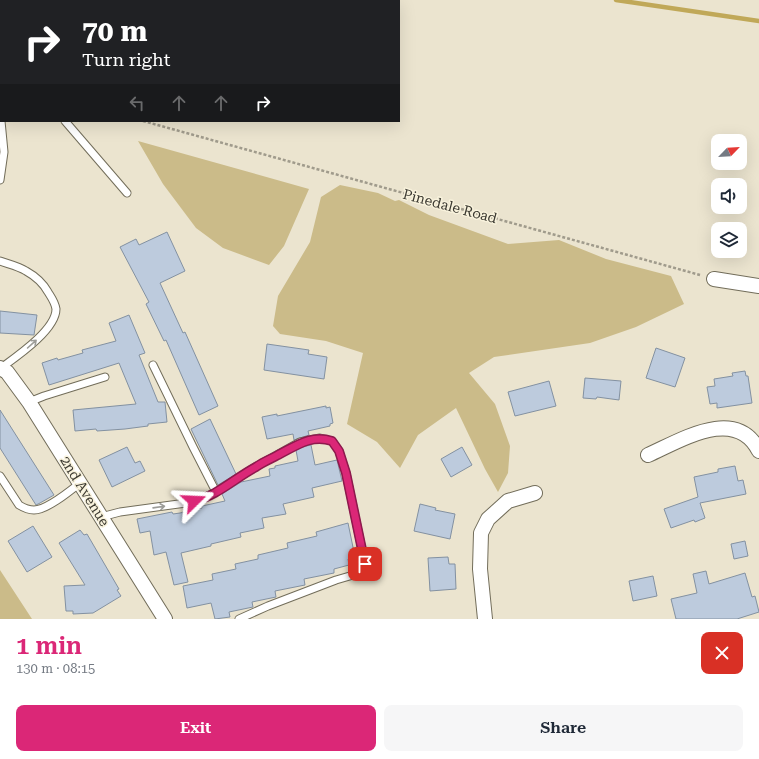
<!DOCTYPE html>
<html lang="en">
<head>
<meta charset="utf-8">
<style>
	body { margin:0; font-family:"Roboto Serif",serif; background:#f6f6f7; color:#1f2937; height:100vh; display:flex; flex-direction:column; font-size:15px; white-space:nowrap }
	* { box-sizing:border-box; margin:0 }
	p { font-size:13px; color:#747a83 }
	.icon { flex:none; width:22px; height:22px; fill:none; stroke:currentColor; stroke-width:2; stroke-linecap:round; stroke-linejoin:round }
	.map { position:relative; height:619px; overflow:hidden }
	.side { display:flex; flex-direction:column; background:#fff; flex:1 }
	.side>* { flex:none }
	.guide { position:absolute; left:0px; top:0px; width:400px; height:122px; box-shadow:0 4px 16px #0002; background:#202124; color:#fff; overflow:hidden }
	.needle { width:26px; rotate:65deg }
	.tools { position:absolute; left:711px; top:134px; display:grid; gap:8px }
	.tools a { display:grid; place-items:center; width:36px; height:36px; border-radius:8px; background:#fff; box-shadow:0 4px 16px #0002; font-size:20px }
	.pin { position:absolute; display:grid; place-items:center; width:34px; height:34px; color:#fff; margin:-17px; border-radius:8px; box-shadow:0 2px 6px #0006 }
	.me { position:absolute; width:44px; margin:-22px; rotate:69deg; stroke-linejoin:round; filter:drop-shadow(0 0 3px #0008) }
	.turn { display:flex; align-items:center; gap:14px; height:84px; padding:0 16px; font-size:18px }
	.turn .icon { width:52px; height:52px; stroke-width:2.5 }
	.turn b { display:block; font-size:28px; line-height:34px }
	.lanes { display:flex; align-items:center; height:38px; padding:0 16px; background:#0003; justify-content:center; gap:20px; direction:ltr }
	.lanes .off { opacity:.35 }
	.round { display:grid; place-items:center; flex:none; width:42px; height:42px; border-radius:8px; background:#f6f6f7 }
	.overview { display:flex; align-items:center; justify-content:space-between; height:68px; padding:0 16px }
	h1 { font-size:24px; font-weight:600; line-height:30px; color:#db2777 }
	.cta { display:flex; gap:8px; margin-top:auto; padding:8px 16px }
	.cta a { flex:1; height:46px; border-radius:8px; background:#db2777; color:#fff; font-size:16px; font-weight:600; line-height:46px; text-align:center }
	.cta a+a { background:#f6f6f7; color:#1f2937 }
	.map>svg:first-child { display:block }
	.green { fill:#cbbb89 }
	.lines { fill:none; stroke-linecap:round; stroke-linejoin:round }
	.stream { stroke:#c0a858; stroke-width:4.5 }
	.building { fill:#bdcbdd; stroke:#8391a1 }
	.lane-casing { stroke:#726d5a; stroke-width:9 }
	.street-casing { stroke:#726d5a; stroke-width:16 }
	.path { stroke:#a09b8c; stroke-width:2.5; stroke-dasharray:3 2; stroke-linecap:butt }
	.lane { stroke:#fff; stroke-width:7 }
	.street { stroke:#fff; stroke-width:14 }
	.oneway { stroke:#9c9c98 }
	.route-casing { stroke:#8e194d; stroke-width:10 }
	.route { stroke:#db2777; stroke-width:7 }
	.labels { text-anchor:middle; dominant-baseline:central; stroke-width:3; stroke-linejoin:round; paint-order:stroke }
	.street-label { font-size:14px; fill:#3a3830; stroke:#f8f2dc }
</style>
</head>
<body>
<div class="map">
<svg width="759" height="619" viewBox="0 0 759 619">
	<rect width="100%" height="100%" fill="#ebe4cf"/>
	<path class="green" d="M138 141 309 189 284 246 269 265 223 248 196 228 163 184Z
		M340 185 378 193 395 201 399 200 429 215 508 244 559 240 606 259 671 276 684 304 636 327 590 343 494 357 469 373 495 404 510 446 508 473 498 492 485 469 456 408 418 435 400 468 377 442 347 424 363 353 326 341 280 334 273 326 278 296 310 242 321 197Z
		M0 570 32 619H0Z"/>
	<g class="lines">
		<path class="stream" d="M616 0 759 21"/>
	</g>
	<path class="building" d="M167 232 185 271 160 283 183 333 185 332 218 406 199 415 166 340 164 341 146 304 149 302 120 247 136 239 139 245Z
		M0 311 37 315 34 335 0 333Z
		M129 315 145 353 139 355 158 402H165L167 422 148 424V426L125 429 97 431 96 429 75 431 73 410 136 404 119 363 49 385 42 363 57 358 58 360 83 353 82 350 116 341 109 323Z
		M267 344 309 350 308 354 327 357 324 379 264 370Z
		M656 348 685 358 675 387 646 378Z
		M745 371 746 376H748L752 403 717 408V403L710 404 707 387 715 386 714 379 733 376 732 373Z
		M585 378 621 381 619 400 597 397 596 399 583 398Z
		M549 381 556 406 515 416 508 392Z
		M326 406V408L330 407 333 423 330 424V426L308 431 309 435 294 440 293 434 267 439 262 417 277 414V416Z
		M0 410 54 495 40 503 36 505 0 448Z
		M210 419 236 474 218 485 191 429Z
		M311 445 315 465 337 460 342 481 312 488 314 497 283 504 286 514 262 518 264 528 240 533 241 537 211 544V546L181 553 188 582 174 585 166 552 154 555 150 531 140 533 137 519 172 512 173 514 180 513 202 508V506L225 501 222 494 241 482 270 476 269 469 275 468V466L298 461 296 450 302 447Z
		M127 447 135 463 140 461 145 471 112 487 99 460Z
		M462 447 472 465 451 477 441 459Z
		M735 466 738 481 743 480 746 494 700 503 705 518 695 522 694 520 671 528 664 509 698 497 694 477 718 472V469Z
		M420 504 436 508 435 510 455 514 450 539 414 531Z
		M348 523 355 557 348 559 349 565 334 569V573L304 579 305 585 275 591 276 597 252 602 253 607 229 612 230 617 215 619 211 603 187 608 183 586 213 580 212 574 236 569 235 564 258 559V555L288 548 287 543 317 536 316 532Z
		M33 526 52 557 27 572 8 541Z
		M80 530 84 535 87 534 119 589 117 590 121 596 93 613 73 614V611H66L64 586 85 585 59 543Z
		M745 541 748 556 734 559 731 544Z
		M448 557 449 564H455L456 589 430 591 428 558Z
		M706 571 709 584 745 573 752 597 755 596 759 612 737 619H676L671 599 697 593 693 574Z
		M653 576 657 596 633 601 629 581Z"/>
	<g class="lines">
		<g class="lane-casing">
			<path id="lane" d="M125 0 126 1
				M65 121 127 193
				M0 180 4 152 1 121
				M0 261C8 264 18 266 26 271 35 276 43 283 48 292 51 297 55 302 56 309 56 330 16 357 1 368
				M153 365 193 447 216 492
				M29 402 44 396 105 377
				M0 476 19 505C24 508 29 510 34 510 47 510 70 491 80 483
				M101 517 120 512 186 503 202 499 216 492 255 467 300 442 320 438 332 441 339 451 346 473 365 564 364 569 360 573 336 580 268 606 239 619"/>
		</g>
		<g class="street-casing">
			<path id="street" d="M0 80H1
				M714 279 759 286
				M0 368 7 372 29 402 165 619
				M648 455C680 441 736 405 759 451
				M485 619 480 569 481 533 488 519 508 501 535 493"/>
		</g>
		<path class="path" d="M143 121 700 275"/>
		<use href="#lane" class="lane"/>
		<use href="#street" class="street"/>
	</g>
	<defs><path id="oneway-shaft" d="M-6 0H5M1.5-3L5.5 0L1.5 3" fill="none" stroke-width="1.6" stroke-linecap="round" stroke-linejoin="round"/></defs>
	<g class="oneway">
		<use href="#oneway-shaft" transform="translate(32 344) rotate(-42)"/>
		<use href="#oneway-shaft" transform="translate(159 507) rotate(-8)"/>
	</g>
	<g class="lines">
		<g class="route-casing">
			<path id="route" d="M194 501C217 496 235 478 256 467 263 462 271 459 278 455 296 446 311 434 332 441L339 451 346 473 365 564"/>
		</g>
		<use href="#route" class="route"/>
	</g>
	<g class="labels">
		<g class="street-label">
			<text transform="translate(450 206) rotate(15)">Pinedale Road</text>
			<text transform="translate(85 491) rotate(58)">2nd Avenue</text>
		</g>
	</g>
</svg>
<div class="tools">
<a><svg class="needle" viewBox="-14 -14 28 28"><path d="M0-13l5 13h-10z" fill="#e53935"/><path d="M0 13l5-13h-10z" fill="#747a83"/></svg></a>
<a><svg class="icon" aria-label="sound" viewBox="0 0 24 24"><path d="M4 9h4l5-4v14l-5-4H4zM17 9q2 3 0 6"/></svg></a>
<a><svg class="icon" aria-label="layers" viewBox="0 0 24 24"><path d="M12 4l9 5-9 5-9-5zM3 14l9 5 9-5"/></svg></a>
</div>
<div class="pin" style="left:365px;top:564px;background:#d93025"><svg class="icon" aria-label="arrive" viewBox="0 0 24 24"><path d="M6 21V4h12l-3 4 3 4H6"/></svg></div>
<svg class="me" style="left:194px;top:501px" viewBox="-20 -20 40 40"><path d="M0-17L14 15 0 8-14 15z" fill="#db2777" stroke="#fff" stroke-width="4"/></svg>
<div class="guide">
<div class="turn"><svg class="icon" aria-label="right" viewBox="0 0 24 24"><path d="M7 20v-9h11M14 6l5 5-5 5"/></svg><div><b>70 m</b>Turn right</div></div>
<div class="lanes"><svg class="icon off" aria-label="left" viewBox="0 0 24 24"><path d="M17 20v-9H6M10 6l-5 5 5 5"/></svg><svg class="icon off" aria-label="ahead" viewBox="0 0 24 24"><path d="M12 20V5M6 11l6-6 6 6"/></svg><svg class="icon off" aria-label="ahead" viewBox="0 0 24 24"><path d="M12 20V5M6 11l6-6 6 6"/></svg><svg class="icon" aria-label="right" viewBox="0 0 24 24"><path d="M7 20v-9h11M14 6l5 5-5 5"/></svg></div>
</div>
</div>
<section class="side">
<div class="overview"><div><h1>1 min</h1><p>130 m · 08:15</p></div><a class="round" style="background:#d93025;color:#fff"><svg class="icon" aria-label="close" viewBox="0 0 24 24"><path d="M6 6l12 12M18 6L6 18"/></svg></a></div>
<div class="cta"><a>Exit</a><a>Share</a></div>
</section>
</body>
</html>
